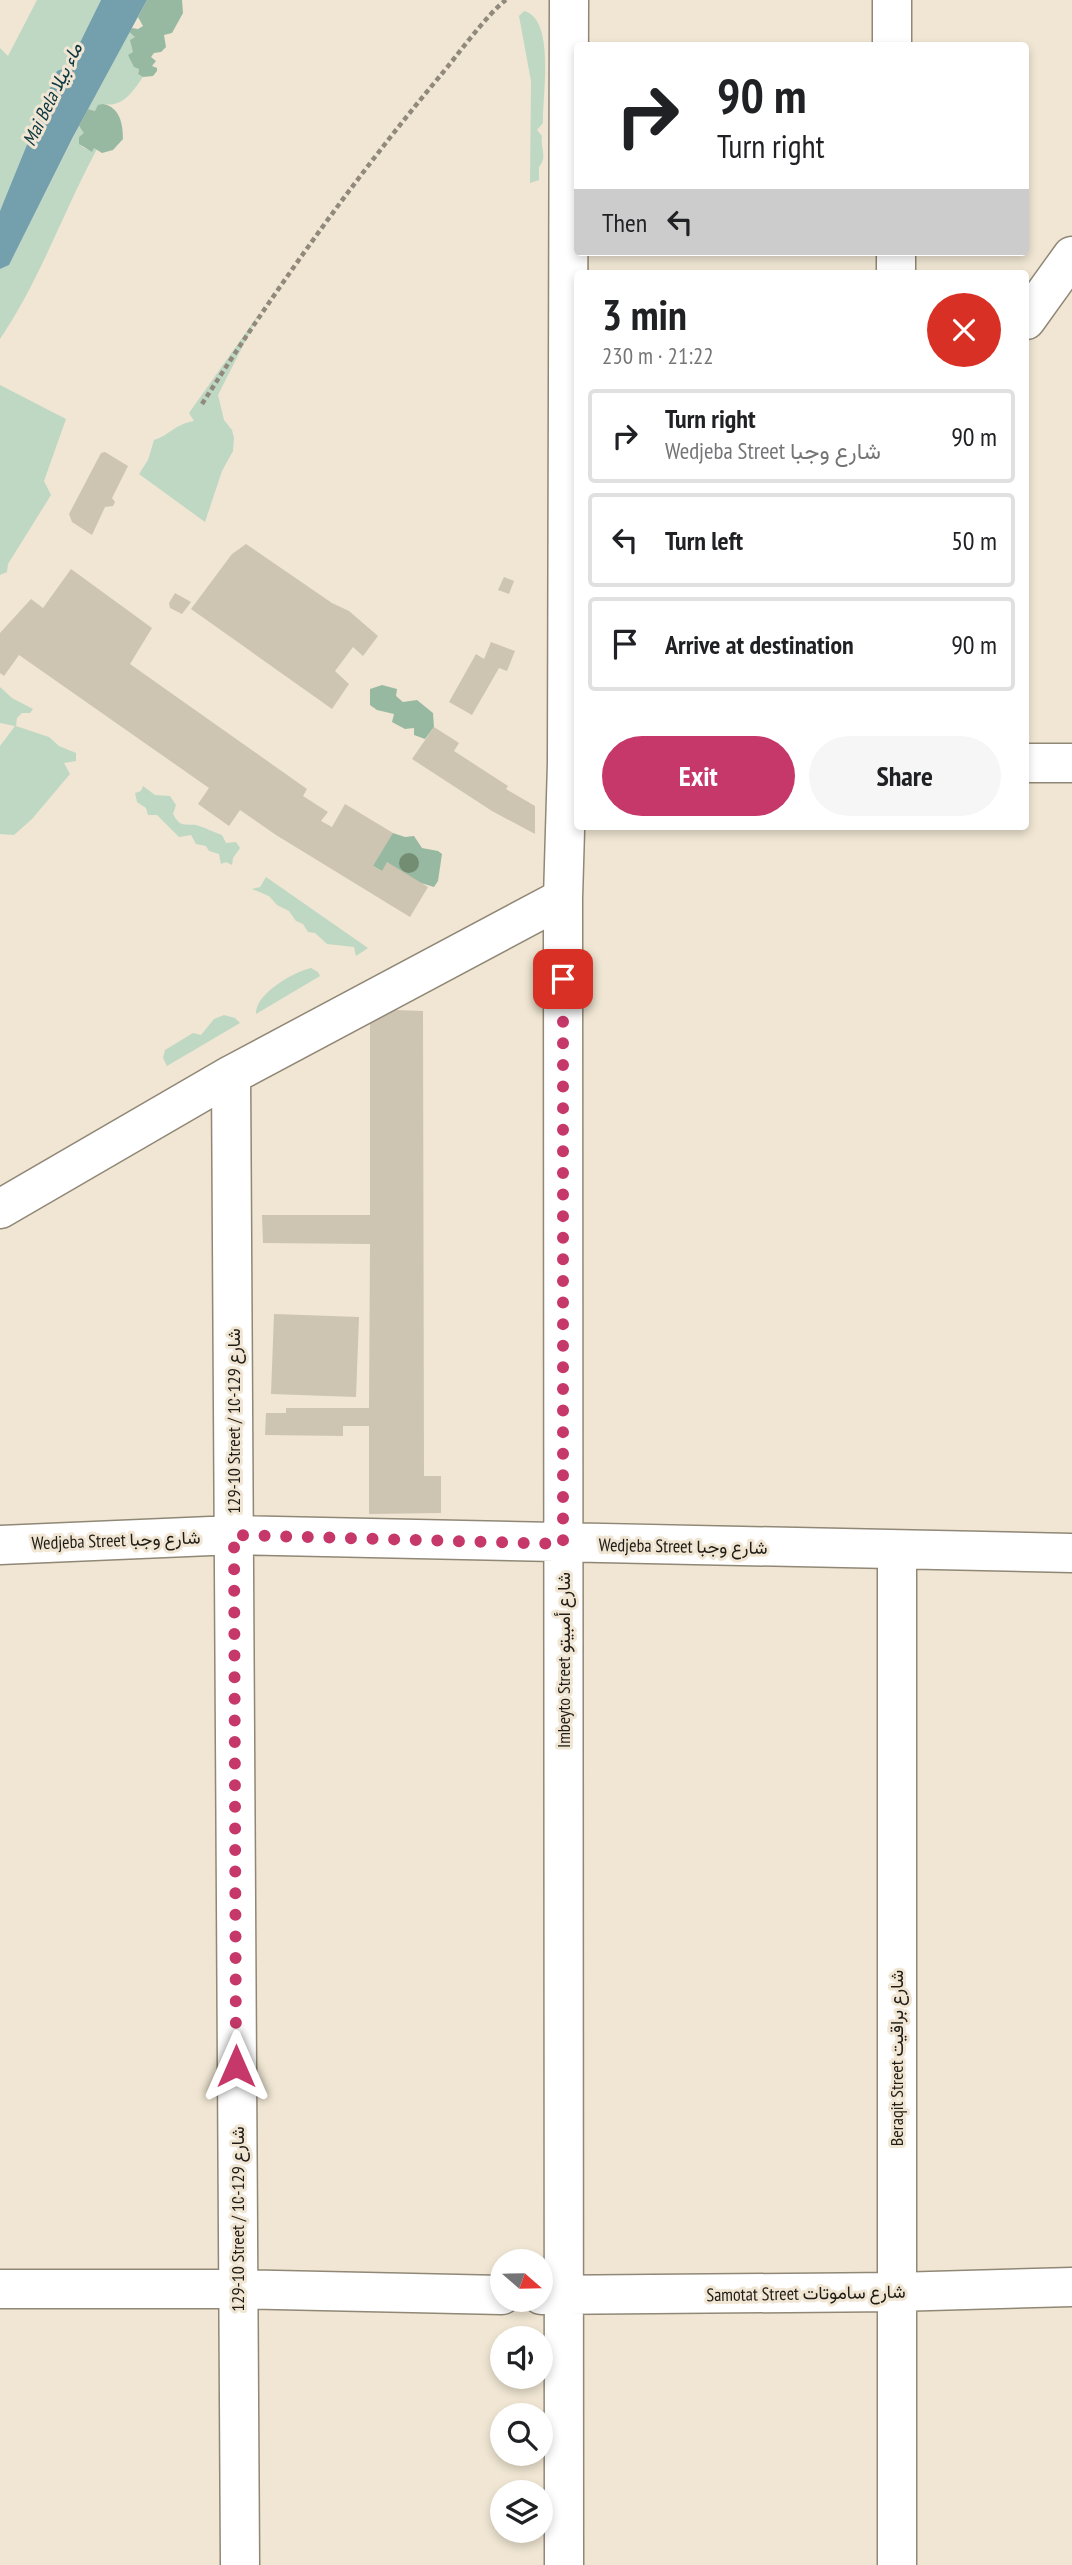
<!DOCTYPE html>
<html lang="en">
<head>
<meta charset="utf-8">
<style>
	body { margin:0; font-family:"PT Sans Narrow",Vazirmatn,sans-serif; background:#f6f6f6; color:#202124; height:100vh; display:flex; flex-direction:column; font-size:26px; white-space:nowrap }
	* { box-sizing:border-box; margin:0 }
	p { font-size:23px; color:#757577 }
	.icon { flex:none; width:38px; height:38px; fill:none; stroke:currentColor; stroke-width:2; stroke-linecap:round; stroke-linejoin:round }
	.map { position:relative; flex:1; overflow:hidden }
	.details { position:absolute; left:574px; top:270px; width:455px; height:560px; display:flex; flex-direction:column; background:#fff; border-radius:7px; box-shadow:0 4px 10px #0003 }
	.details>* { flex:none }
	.hud { position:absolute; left:574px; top:42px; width:455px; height:214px; border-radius:7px; box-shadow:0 4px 10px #0003; background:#fff; color:#202124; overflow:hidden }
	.needle { width:46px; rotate:110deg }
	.fabs { position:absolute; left:490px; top:2249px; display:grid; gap:14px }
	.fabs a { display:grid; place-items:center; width:63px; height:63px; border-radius:50%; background:#fff; box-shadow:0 4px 10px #0003; font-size:35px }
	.pin { position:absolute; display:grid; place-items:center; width:60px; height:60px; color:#fff; margin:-30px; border-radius:14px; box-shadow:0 4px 10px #0006 }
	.me { position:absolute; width:77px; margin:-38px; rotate:0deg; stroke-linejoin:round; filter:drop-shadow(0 0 5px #0008) }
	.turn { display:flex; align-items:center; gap:24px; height:147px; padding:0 28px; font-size:32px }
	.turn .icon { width:91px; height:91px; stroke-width:2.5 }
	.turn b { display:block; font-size:49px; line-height:60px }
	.then { display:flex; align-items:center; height:66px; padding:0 28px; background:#0003; gap:14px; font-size:26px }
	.round { display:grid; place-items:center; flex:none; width:74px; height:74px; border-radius:37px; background:#f6f6f6 }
	.overview { display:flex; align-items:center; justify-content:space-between; height:119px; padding:0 28px }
	h1 { font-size:42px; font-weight:800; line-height:52px }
	.action { display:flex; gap:14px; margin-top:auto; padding:14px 28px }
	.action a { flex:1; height:80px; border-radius:42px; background:#c53869; color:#fff; font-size:28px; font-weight:800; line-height:80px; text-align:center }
	.action a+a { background:#f6f6f6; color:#202124 }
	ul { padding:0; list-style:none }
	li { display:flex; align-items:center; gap:21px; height:94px; margin:0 14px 10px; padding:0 14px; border:4px solid #e0e0e0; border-radius:7px }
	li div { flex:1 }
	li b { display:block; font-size:26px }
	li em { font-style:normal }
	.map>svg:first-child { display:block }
	.green { fill:#bed8c4 }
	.forest { fill:#98b9a1 }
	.water { fill:#749fac }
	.building { fill:#cdc4b1 }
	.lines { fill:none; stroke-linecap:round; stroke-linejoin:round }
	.minor-casing { stroke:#908776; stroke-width:41 }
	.path { stroke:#90897c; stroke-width:4.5; stroke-dasharray:5 3.5; stroke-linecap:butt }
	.minor { stroke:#fff; stroke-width:38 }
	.tree { fill:#738d73 }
	.route { stroke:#c53869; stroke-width:12; stroke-dasharray:0 21.6 }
	.labels { text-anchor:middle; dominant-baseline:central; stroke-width:6; stroke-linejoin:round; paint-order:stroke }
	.street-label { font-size:18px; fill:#1f1b15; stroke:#f0e6d3 }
	.water-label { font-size:19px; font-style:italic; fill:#0b353f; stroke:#f0e6d3 }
</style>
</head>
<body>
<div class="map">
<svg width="1072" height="2565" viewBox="0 0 1072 2565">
	<rect width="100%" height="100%" fill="#f0e6d3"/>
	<path class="green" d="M37 0H101L0 211V48L8 56Z
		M524 11C556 19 542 97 543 123L537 130 542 136C540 149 548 156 539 167V180L530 183 531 81 519 16Z
		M129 32 135 37 133 52 139 68 138 74 143 77C133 91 123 108 103 104L96 111 88 109Z
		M79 126 85 133 79 137C79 147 83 148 92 151L94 147 97 149C63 212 40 280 0 339V269L9 265Z
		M259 314 218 395 224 420 232 430 234 438 233 451 222 471 205 522 139 474 148 460 154 440C170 435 173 425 194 421L189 413Z
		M0 385 66 419 44 481 51 495 8 564 7 572 0 575Z
		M0 687 12 698 33 709 30 713H22L17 718 16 726 49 737 59 746 76 753V761L64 763 70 774 32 819 14 835 0 834V746L15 726 0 723Z
		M143 786 155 795 170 796 176 805 173 814C180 827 183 824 196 825 201 826 216 833 222 835L226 843 236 842 240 848 233 858 232 865 226 862 221 864 219 854 209 851 206 846 196 844 191 835 179 837 157 815H148L146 808 137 802 135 793 141 791Z
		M266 877 368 948 356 956 354 947 327 944 315 933 308 932 303 924 296 921 289 911 277 905 269 896 252 889 260 887Z
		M311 968 318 972 320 976 256 1014C255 994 293 972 311 968Z
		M224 1015 235 1018 240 1023 167 1066 163 1058 165 1050 193 1033 201 1035 214 1019Z"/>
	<path class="forest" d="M147 0H182L183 13 172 33 164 35 166 47 161 52 154 53 151 57 156 61 152 66 157 68V71L153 76 143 77 138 74 139 69 134 67 128 55 133 52 130 40 135 37 129 32 132 28 138 29 143 26 138 17Z
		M103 104C120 107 123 124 123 139L113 150 102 153 94 148 92 152 79 144V137L84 133 79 126 88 109 95 111 98 105Z
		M382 685 397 689 396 696 403 702 417 700 433 713 434 727 425 739 414 735V728L405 729 392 722 394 714 377 710 370 705V689Z
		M393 833 405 837 414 836 422 848 438 851 442 854 438 881 434 887 382 871 373 866 383 837Z"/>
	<path class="water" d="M101 0H147L73 137 9 265 0 269V211L57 71 68 67Z"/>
	<path class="building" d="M105 452 128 466 112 498 115 502 113 506 105 507 92 535 72 522 69 514 101 453Z
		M246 544 332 603 349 611 378 636 363 656 353 647 335 671 349 684 332 709 191 609 232 554Z
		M71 569 152 628 130 664 307 789 303 796 328 812 321 821 332 827 345 804 393 833 373 866 382 871 387 862 428 887 410 917 276 835 240 810 229 826 198 804 209 788 19 655 4 676 0 673V633L31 599 43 608Z
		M504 577 514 581 509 594 498 590Z
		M175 593 191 602 182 614 170 608 169 603Z
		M491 642 515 651 507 671 499 668 472 715 449 702 476 654 484 659Z
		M434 727 459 743 454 751 508 786 506 789 535 806V834L492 811 412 759Z
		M396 1010 423 1011 424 1476H441V1513L369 1514V1426H343V1436L265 1435 266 1413H286V1408H369L370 1244 263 1243 262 1215H370V1021Z
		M274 1314 359 1317 356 1397 271 1394Z"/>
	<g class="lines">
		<g class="minor-casing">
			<path id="minor" d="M892 0V46
				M896 252V273
				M1026 320 1072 256
				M1026 763H1072
				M231 1075 240 2565
				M0 1209 231 1075 563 898
				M0 1545 234 1535 1072 1553
				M0 2289H237L502 2295
				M541 2295 895 2292 1072 2287
				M564 2565 563 898 567 763 569 0
				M897 2565V1550"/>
		</g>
		<path class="path" d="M202 404C275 290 353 180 440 76 457 56 487 14 506 0"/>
		<use href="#minor" class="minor"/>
	</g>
	<circle class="tree" cx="409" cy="863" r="10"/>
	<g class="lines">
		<path class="route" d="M236 2066 234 1535 563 1544V979"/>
	</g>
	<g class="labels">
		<g class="street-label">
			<text transform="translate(233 1421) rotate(-90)">129-10 Street / شارع 129-10</text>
			<text transform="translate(116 1540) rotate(-2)">Wedjeba Street شارع وجبا</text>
			<text transform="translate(683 1546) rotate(1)">Wedjeba Street شارع وجبا</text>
			<text transform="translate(563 1660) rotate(-90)">Imbeyto Street شارع أمبيتو</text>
			<text transform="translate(896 2058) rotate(-90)">Beraqit Street شارع براقيت</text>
			<text transform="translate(237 2219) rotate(-90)">129-10 Street / شارع 129-10</text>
			<text transform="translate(806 2293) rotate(-1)">Samotat Street شارع ساموتات</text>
		</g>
		<g class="water-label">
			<text transform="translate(52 94) rotate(-64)">Mai Bela ماء بيلا</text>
		</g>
	</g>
</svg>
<div class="fabs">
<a><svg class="needle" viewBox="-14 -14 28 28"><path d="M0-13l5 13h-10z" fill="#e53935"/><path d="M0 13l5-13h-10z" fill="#757577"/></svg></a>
<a><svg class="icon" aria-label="sound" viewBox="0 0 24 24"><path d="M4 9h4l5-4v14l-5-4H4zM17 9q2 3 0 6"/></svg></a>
<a><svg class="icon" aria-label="search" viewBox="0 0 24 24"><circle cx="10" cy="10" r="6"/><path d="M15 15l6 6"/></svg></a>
<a><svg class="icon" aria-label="layers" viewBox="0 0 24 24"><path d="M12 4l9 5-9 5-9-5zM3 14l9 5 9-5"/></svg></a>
</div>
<div class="pin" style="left:563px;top:979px;background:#d93025"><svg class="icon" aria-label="arrive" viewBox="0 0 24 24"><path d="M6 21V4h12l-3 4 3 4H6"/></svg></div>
<svg class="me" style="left:236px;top:2066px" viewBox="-20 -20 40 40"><path d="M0-17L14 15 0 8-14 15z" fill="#c53869" stroke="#fff" stroke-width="4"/></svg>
<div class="hud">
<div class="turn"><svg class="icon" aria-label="right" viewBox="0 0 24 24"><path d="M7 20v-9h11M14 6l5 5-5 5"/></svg><div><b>90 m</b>Turn right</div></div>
<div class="then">Then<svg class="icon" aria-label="left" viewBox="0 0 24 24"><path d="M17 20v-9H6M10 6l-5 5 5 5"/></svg></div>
</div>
<section class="details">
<div class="overview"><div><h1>3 min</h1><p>230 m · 21:22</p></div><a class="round" style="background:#d93025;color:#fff"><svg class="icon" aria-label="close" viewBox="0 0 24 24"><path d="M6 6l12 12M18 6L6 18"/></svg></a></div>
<ul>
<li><svg class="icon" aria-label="right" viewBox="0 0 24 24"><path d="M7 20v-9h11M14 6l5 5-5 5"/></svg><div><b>Turn right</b><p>Wedjeba Street شارع وجبا</p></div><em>90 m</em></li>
<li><svg class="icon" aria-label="left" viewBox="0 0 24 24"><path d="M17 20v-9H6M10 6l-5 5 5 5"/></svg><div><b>Turn left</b></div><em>50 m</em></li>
<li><svg class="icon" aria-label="arrive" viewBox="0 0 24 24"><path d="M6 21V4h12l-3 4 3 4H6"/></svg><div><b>Arrive at destination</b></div><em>90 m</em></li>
</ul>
<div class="action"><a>Exit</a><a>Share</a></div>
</section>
</div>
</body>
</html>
